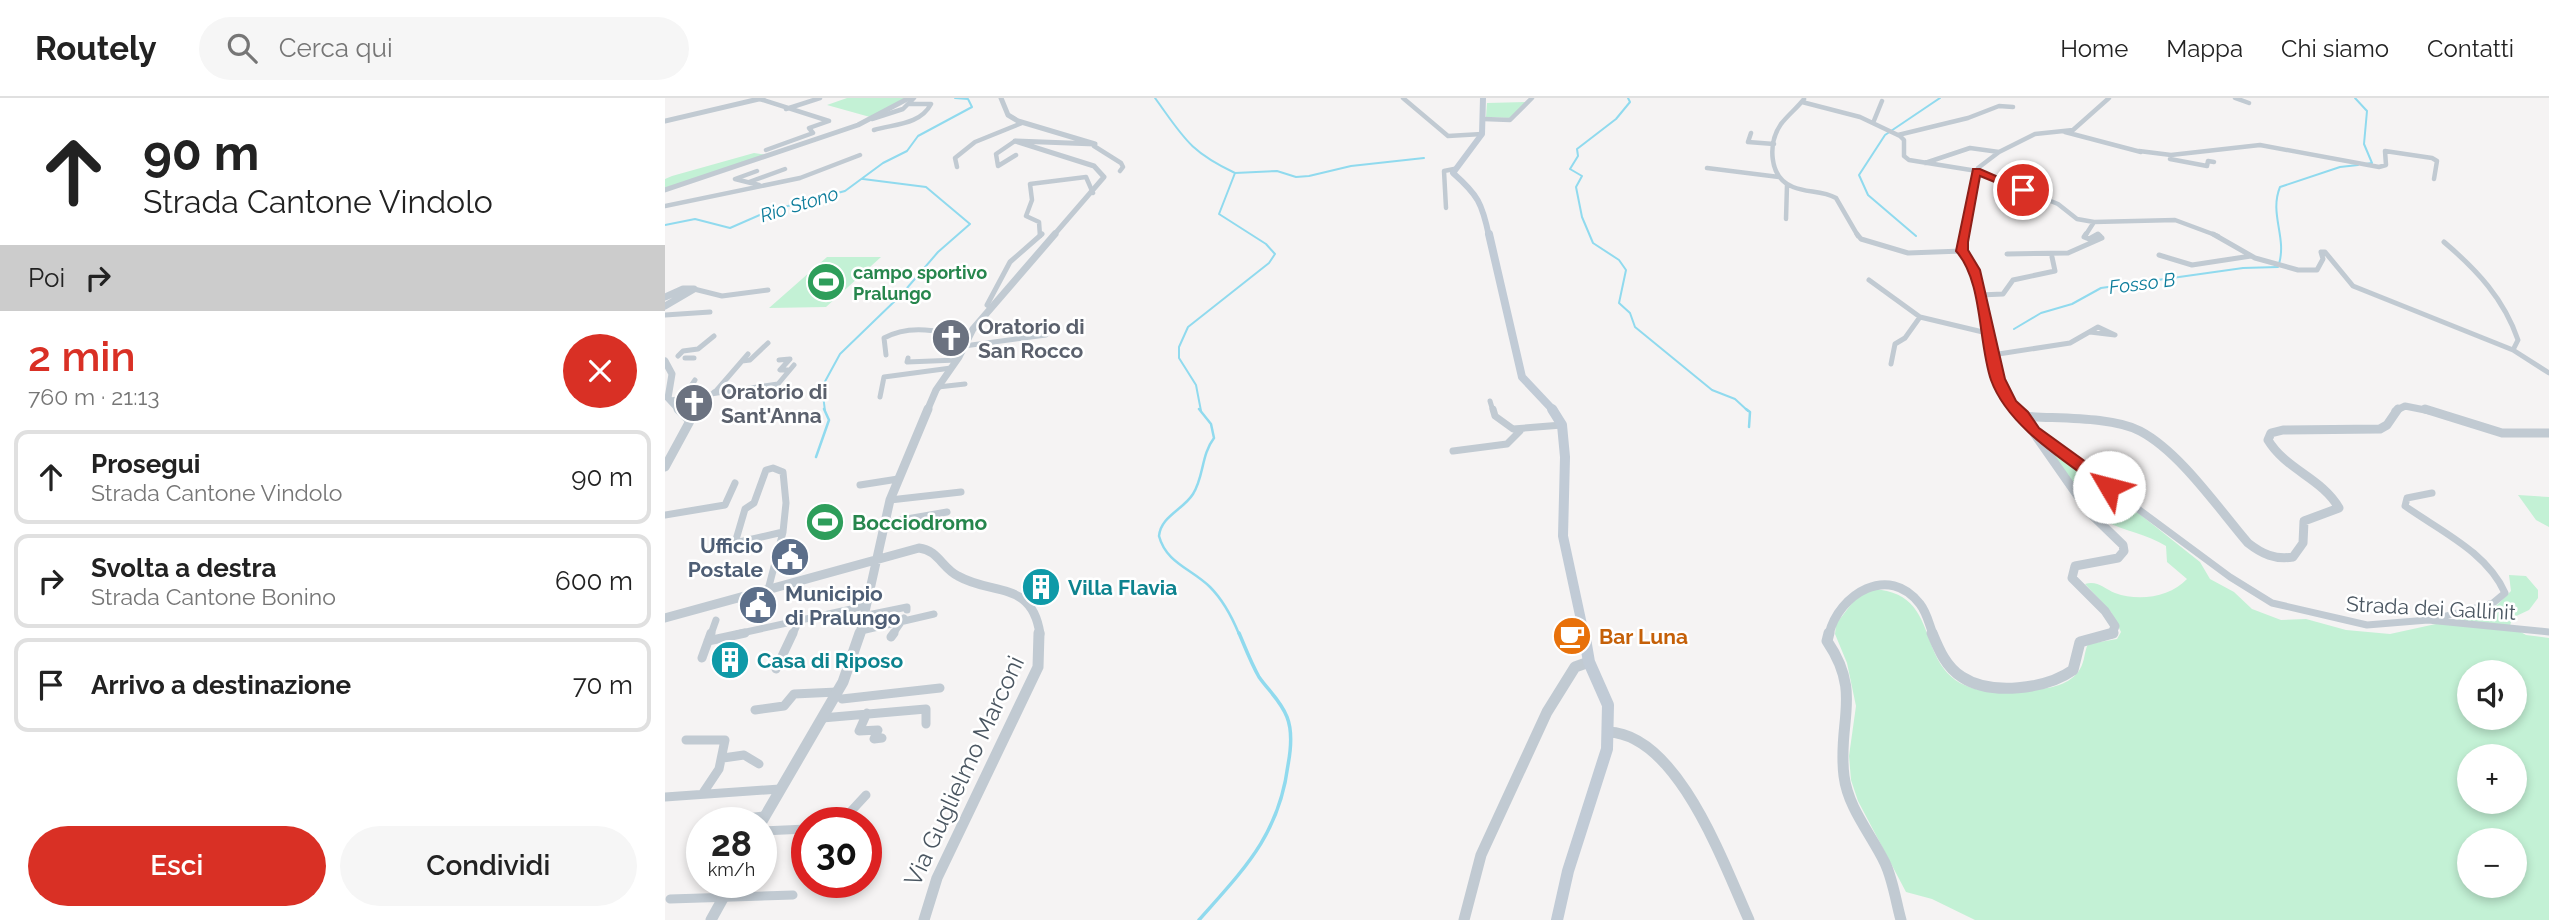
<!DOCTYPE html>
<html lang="it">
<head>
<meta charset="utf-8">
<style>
	body { margin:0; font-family:Raleway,sans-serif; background:#f6f6f6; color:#222; height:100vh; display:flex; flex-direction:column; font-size:26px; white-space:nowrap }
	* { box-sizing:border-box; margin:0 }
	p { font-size:23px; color:#767676 }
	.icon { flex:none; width:38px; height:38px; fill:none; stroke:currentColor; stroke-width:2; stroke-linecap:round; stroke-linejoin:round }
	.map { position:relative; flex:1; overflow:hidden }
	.panel { display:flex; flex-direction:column; background:#fff; width:665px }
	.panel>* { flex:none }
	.banner { background:#fff; color:#222; overflow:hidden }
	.tools { position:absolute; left:1792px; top:562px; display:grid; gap:14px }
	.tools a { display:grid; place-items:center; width:70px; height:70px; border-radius:50%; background:#fff; box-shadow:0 4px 10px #0003; font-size:35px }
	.speed { position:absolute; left:21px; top:709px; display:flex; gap:14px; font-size:35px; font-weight:700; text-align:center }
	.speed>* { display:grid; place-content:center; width:91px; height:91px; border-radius:50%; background:#fff; box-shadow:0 4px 10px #0003; line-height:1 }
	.speed small { font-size:18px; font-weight:400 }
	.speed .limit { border:10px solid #d22; background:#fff; color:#111 }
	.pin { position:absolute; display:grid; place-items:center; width:60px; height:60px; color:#fff; margin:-30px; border:4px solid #fff; border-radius:50%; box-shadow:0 2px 7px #0007 }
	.me { position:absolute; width:77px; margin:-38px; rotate:307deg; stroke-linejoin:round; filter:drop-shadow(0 0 5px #0008) }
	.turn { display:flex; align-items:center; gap:24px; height:147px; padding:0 28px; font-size:32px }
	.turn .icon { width:91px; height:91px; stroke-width:2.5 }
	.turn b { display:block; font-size:49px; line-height:60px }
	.then { display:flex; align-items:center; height:66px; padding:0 28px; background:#0003; gap:14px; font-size:26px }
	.round { display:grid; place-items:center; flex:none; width:74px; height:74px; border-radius:37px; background:#f6f6f6 }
	.overview { display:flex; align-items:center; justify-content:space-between; height:119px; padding:0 28px }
	h1 { font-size:42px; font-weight:600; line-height:52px; color:#d93025 }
	.primary-button { display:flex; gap:14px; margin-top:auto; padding:14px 28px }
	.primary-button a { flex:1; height:80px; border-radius:42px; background:#d93025; color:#fff; font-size:28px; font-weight:600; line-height:80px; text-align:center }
	.primary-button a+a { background:#f6f6f6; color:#222 }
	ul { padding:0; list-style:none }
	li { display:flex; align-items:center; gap:21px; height:94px; margin:0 14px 10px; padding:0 14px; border:4px solid #e0e0e0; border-radius:14px }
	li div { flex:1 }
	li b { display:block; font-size:26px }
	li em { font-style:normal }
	header { display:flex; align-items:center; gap:42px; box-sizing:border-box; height:98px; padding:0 35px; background:#fff; border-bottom:2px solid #e0e0e0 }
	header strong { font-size:33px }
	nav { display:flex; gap:38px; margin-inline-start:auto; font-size:24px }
	.search { width:490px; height:63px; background:#f6f6f6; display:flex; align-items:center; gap:18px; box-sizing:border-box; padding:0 24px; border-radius:38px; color:#767676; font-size:26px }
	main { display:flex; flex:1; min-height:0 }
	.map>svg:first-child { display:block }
	.green { fill:#c3f1d5; fill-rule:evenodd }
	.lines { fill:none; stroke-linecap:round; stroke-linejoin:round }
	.stream-far2 { stroke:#90daee; stroke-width:2 }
	.stream-far1 { stroke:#90daee; stroke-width:2.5 }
	.stream { stroke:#90daee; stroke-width:3.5 }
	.minor-far3 { stroke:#c1cad2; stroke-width:4.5 }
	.minor-far2 { stroke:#c1cad2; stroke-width:5 }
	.minor-far1 { stroke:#c1cad2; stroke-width:7 }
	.minor { stroke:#c1cad2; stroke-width:9 }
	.tertiary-far3 { stroke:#c1cad2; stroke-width:5 }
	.tertiary-far2 { stroke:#c1cad2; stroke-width:7 }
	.tertiary-far1 { stroke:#c1cad2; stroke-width:9 }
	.tertiary { stroke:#c1cad2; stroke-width:11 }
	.secondary-far3 { stroke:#c1cbd6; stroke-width:6 }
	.secondary-far2 { stroke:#c1cbd6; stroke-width:8 }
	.secondary-far1 { stroke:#c1cbd6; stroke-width:10 }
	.secondary { stroke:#c1cbd6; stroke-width:12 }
	.route { fill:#d93025; stroke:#8d1f18; stroke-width:2 }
	.labels { text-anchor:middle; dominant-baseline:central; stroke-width:5; stroke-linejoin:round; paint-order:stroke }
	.far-leisure-label { font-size:18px; font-weight:bold; fill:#27864d; stroke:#fff; text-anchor:start }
	.far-water-label { font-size:19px; font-style:italic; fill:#0c7c9b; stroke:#fff }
	.worship-label { font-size:21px; font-weight:bold; fill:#5b616d; stroke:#fff; text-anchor:start }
	.leisure-label { font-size:21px; font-weight:bold; fill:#27864d; stroke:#fff; text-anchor:start }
	.service-label { font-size:21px; font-weight:bold; fill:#4e5e75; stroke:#fff; text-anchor:end }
	.culture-label { font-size:21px; font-weight:bold; fill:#0d838f; stroke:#fff; text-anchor:start }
	.street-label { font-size:21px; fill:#4a5661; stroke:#fff }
	.food-label { font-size:21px; font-weight:bold; fill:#c56008; stroke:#fff; text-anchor:start }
	.near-street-label { font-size:24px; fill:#4a5661; stroke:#fff }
</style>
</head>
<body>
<header>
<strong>Routely</strong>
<div class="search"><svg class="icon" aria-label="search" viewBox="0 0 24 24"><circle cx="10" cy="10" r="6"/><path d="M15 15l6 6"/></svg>Cerca qui</div>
<nav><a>Home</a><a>Mappa</a><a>Chi siamo</a><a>Contatti</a></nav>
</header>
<main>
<section class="panel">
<div class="banner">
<div class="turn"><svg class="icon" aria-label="ahead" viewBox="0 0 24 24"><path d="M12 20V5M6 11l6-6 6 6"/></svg><div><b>90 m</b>Strada Cantone Vindolo</div></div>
<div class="then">Poi<svg class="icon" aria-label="right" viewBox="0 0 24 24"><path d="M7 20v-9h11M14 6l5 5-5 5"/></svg></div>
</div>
<div class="overview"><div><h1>2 min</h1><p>760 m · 21:13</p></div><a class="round" style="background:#d93025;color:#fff"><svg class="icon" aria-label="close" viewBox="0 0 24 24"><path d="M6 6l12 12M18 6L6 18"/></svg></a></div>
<ul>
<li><svg class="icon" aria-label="ahead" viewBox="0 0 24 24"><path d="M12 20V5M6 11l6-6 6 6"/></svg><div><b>Prosegui</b><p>Strada Cantone Vindolo</p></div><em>90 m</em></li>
<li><svg class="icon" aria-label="right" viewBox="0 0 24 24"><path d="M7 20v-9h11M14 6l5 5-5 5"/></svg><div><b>Svolta a destra</b><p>Strada Cantone Bonino</p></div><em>600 m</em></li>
<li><svg class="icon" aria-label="arrive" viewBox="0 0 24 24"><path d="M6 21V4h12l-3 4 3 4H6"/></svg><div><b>Arrivo a destinazione</b></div><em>70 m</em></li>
</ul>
<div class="primary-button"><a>Esci</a><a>Condividi</a></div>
</section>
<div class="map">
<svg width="1884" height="822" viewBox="0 0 1884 822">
	<rect width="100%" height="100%" fill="#f5f3f3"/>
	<path class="green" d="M182 0H240L205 19 162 7Z
		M861 4 845 20 821 19 822 5Z
		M89 55 102 57 0 90V81L7 78Z
		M162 159H216L161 209 104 210Z
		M1383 348C1396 357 1414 367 1423 380 1429 387 1428 392 1430 401 1435 419 1458 422 1472 414L1535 464 1545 481 1569 494 1587 511 1616 522 1641 521 1681 532 1725 536 1812 517 1828 511 1846 493 1844 477 1861 478 1873 492V500L1864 512 1847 520 1845 528 1861 537 1884 540V822H1310L1267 801 1241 794 1193 703 1186 682 1184 658 1191 608 1182 565 1170 536 1171 526 1191 500 1208 491C1295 496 1229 606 1358 593 1377 591 1404 590 1415 571 1420 563 1419 554 1423 546L1452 541 1456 534 1446 514 1420 486C1432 482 1440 491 1450 495 1474 504 1505 499 1522 481L1502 464 1501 448C1482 436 1459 433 1440 423 1419 412 1397 368 1383 348ZM1804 574H1850V620H1804ZM1804 658H1850V704H1804ZM1804 742H1850V788H1804Z
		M1853 397 1884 399V429L1871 422Z"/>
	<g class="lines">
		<path class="stream-far2" d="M490 0C519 40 524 53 570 75L554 116 601 146 610 156 604 165 523 229 514 249V260L531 287 536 313
			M963 0 965 4 951 21 912 51 913 58 905 71 917 78 911 89 917 119 928 145 954 162 961 172 954 205 965 215 970 229 1047 292 1070 301 1083 313
			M1690 0 1702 13 1699 46 1707 65 1701 66
			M570 75 612 73 631 79 644 78 686 68 759 60
			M0 127 30 121 65 130 104 113 180 93 218 65 242 53 253 38 307 9 303 1 290 0
			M1251 138 1203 97 1194 77 1220 37 1275 0
			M1614 166C1622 139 1604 116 1615 89L1675 69 1693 67
			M1349 231 1376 215 1407 206 1436 190 1578 170 1613 169
			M160 313 157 289 175 256 236 197 273 154 305 126 261 89 198 81"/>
		<path class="stream-far1" d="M534 311 546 326 549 340C536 357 539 379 528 396 518 412 496 418 494 438 501 465 527 471 545 489 558 502 567 519 574 536
			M1081 311 1085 314 1084 329
			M151 359 164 322 159 311"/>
		<path class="stream" d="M534 822C579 771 614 737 623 667 626 651 628 634 622 619 616 603 603 592 594 579 586 565 580 549 574 535"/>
		<path class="minor-far3" d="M738 0 783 38 817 36
			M1570 0 1584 5
			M95 1 164 23 144 30 148 35 101 52
			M1139 1C1132 10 1123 17 1116 26 1103 45 1103 79 1128 89 1142 95 1157 92 1171 100L1193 138
			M1137 4 1195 19 1235 38 1239 42V58L1244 62 1312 73 1393 106 1412 121 1429 124 1510 122 1553 138
			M121 11 155 0
			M207 21 238 11 249 0
			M819 21 845 22 867 0
			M1208 25 1217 3
			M209 32C229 26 255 27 266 6H244
			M1400 34 1476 54
			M1086 35 1083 44 1109 46
			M1233 37 1303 20 1334 8 1348 9
			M350 43 331 56 333 68 351 57
			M429 48 456 65 458 69 455 73
			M1474 53 1506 57 1595 47 1714 69 1721 67 1720 53 1767 60 1772 63 1769 81
			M1505 61 1542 68 1543 63 1549 64
			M1260 65 1305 50 1334 54
			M292 69 290 60 310 44 357 25
			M1042 70 1114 79
			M92 73 70 81 94 87
			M84 84 120 71
			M0 108 135 80 195 57
			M781 110 779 73 789 71
			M1121 121 1122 87
			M375 138 374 124 361 118 367 102 365 86 421 79 428 95
			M1300 138 1313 70 1334 54 1370 36 1408 32 1444 0
			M1420 138 1429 124
			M1430 138H1435"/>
		<path class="minor-far2" d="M1192 136 1196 141 1243 155 1297 153
			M1548 136 1590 160 1633 172H1652L1658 161 1656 154H1660L1688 188 1848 252 1884 275
			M1779 144C1812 172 1839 201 1853 242L1848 252
			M1297 153 1300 136
			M1297 153C1327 179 1311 270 1354 313
			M1342 156 1403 155 1437 140 1433 136 1424 141 1419 139 1421 136
			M1494 157 1527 167 1586 158
			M1204 182 1255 219 1322 235
			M29 191 57 198 103 192
			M1315 197 1338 196 1348 182 1390 173 1387 159
			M326 210 322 207 345 164 377 136
			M0 217 45 214
			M299 248 381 237
			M221 257 219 240C246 225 275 234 304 238
			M1327 257 1405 245 1433 229 1450 237 1425 234
			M13 258 18 253 33 251 49 238
			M20 260H29
			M243 260 242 264 292 262
			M114 262 125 261 115 272H123
			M77 263 85 262 103 245
			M1226 266 1230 246 1240 240 1255 219
			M273 289 300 286
			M51 293 83 256
			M20 297 30 282
			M215 299 219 279 286 270
			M6 302 113 286 129 267
			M825 303 828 313
			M30 313 49 294"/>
		<path class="minor-far1" d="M828 311 830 318 848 331 897 327
			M1352 311 1358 317
			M24 319 32 311
			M1369 334 1565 479 1607 505 1702 527 1763 522 1884 534
			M788 353 842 346 855 333
			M108 370 118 374 121 405 118 434 70 445 80 411 89 405 101 372Z
			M195 387 233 381
			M1767 395 1742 400 1740 408C1775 433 1822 454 1840 495L1828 505 1770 521
			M225 402 296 394
			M0 417 60 407 70 385
			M219 425 282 414
			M103 492 118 434
			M198 518 242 509V512
			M196 533 269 516
			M46 536 51 522
			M72 536 200 508
			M128 536 134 523
			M228 536 239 520"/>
		<path class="minor" d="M226 539 229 535
			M43 543 80 535
			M37 560 46 535
			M111 571 128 535
			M177 601 275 590
			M90 612 119 608 129 596 172 594
			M202 615 194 633 213 632 209 641 217 640
			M157 620 261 611V626
			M21 642H60L54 671 38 695
			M58 660 79 657 94 666
			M0 699 115 691
			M53 723 99 718
			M176 724 201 697
			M96 733 142 731
			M5 801 128 797"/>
		<path class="tertiary-far3" d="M336 0 343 17 353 23 430 46 350 43 429 68 439 79 388 138
			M0 23 98 0
			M0 92 193 27 244 0"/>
		<path class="tertiary-far2" d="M0 199 18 191H29L0 208
			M0 263 7 276 3 300 15 313
			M262 313 271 292 294 259 308 231 390 136
			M1730 313 1740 308 1765 313"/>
		<path class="tertiary-far1" d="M1760 311 1837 335H1884
			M0 369 25 323 13 311
			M0 520 254 450C273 452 277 470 293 478 328 498 367 482 375 536
			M195 536 225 402 263 311
			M1164 536C1174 496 1224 465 1255 506 1262 515 1264 526 1268 536
			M1447 536 1450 528 1440 513 1407 480 1410 468 1453 460 1459 453 1458 447 1424 414 1357 318C1390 321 1446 318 1475 333 1515 354 1553 410 1583 445 1597 456 1610 462 1628 459L1638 445 1639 423 1674 410C1657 380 1621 372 1603 342L1606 335 1618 332 1715 331 1722 327 1733 311"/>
		<path class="tertiary" d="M1164 535 1162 543C1198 596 1172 623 1179 678 1183 710 1206 736 1220 765 1228 782 1231 804 1236 822
			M1267 535C1274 552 1281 569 1297 579 1326 598 1381 591 1408 572L1415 544 1448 535
			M943 634C1013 636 1059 767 1084 822
			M96 725 178 584 195 535
			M46 822 67 784
			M259 822 272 780 373 569 374 535
			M799 822 816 757 882 614 910 569 924 564"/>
		<path class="secondary-far3" d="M818 0 817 36 788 75C813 97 817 105 824 138"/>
		<path class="secondary-far2" d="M824 136 857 279 889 313"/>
		<path class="secondary-far1" d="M887 311 897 327 900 359 898 438 919 536"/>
		<path class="secondary" d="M892 822 903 773 942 651 943 607 924 564 919 535"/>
	</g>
	<path class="route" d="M1308 71H1315L1363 92 1354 94 1315 78 1303 144V152L1315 172 1340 281 1351 303 1363 314 1374 330 1450 385V392H1439C1399 362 1343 329 1326 282 1313 244 1318 183 1291 153Z"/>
	<defs>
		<g id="stadium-disc" transform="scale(2.0125)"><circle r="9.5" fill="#2e9e5b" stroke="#fff"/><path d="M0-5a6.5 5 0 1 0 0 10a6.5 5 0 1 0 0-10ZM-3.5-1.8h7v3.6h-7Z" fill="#fff"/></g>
		<g id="church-disc" transform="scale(2.0125)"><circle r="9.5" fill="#6b7280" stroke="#fff"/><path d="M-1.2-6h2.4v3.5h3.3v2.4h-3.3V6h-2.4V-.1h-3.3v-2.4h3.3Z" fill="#fff"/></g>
		<g id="civic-disc" transform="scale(2.0125)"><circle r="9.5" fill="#5c6f8a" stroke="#fff"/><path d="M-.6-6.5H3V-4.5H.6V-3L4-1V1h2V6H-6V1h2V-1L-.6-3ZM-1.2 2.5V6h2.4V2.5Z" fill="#fff"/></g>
		<g id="building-disc" transform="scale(2.0125)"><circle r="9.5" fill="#0f9aa8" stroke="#fff"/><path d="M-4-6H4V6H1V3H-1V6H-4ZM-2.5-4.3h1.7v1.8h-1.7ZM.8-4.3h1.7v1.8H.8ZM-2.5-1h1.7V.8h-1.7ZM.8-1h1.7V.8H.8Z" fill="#fff"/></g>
		<g id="cafe-disc" transform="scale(2.0125)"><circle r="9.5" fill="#e8710a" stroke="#fff"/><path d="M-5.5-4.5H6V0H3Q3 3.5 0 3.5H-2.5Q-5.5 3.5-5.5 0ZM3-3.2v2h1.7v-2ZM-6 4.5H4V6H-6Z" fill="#fff"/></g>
	</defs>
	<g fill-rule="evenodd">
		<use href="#stadium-disc" x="161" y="184"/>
		<use href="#church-disc" x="286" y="240"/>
		<use href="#church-disc" x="29" y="305"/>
		<use href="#stadium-disc" x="160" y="424"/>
		<use href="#civic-disc" x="125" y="459"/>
		<use href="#building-disc" x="376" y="489"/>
		<use href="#civic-disc" x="93" y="507"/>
		<use href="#cafe-disc" x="907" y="538"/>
		<use href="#building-disc" x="65" y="562"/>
	</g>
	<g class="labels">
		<g class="far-leisure-label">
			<text x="188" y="174">campo sportivo<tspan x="188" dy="21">Pralungo</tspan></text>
		</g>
		<g class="far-water-label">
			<text transform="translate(134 106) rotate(-17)">Rio Stono</text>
			<text transform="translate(1477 185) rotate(-7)">Fosso B</text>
		</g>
		<g class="worship-label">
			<text x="313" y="228">Oratorio di<tspan x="313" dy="24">San Rocco</tspan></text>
			<text x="56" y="293">Oratorio di<tspan x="56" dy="24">Sant'Anna</tspan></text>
		</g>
		<g class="leisure-label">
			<text x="187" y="424">Bocciodromo</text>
		</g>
		<g class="service-label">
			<text x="98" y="447">Ufficio<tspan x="98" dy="24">Postale</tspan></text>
			<text x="120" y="495" text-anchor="start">Municipio<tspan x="120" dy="24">di Pralungo</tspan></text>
		</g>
		<g class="culture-label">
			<text x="403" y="489">Villa Flavia</text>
			<text x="92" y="562">Casa di Riposo</text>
		</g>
		<g class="street-label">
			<text transform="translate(1766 510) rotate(3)">Strada dei Gallinit</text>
		</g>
		<g class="food-label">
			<text x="934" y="538">Bar Luna</text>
		</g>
		<g class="near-street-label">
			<text transform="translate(299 673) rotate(-65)">Via Guglielmo Marconi</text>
		</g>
	</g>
</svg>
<div class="tools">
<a><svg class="icon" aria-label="sound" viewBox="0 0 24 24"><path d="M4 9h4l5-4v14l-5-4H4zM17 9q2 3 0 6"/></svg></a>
<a>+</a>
<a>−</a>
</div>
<div class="speed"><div>28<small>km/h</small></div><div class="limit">30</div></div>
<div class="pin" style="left:1358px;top:92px;background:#d93025"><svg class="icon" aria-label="arrive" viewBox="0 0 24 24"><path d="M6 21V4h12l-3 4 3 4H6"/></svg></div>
<svg class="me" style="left:1444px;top:389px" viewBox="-20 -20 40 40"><circle r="19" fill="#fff"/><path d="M0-13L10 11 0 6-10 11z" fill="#d93025"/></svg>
</div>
</main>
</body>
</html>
